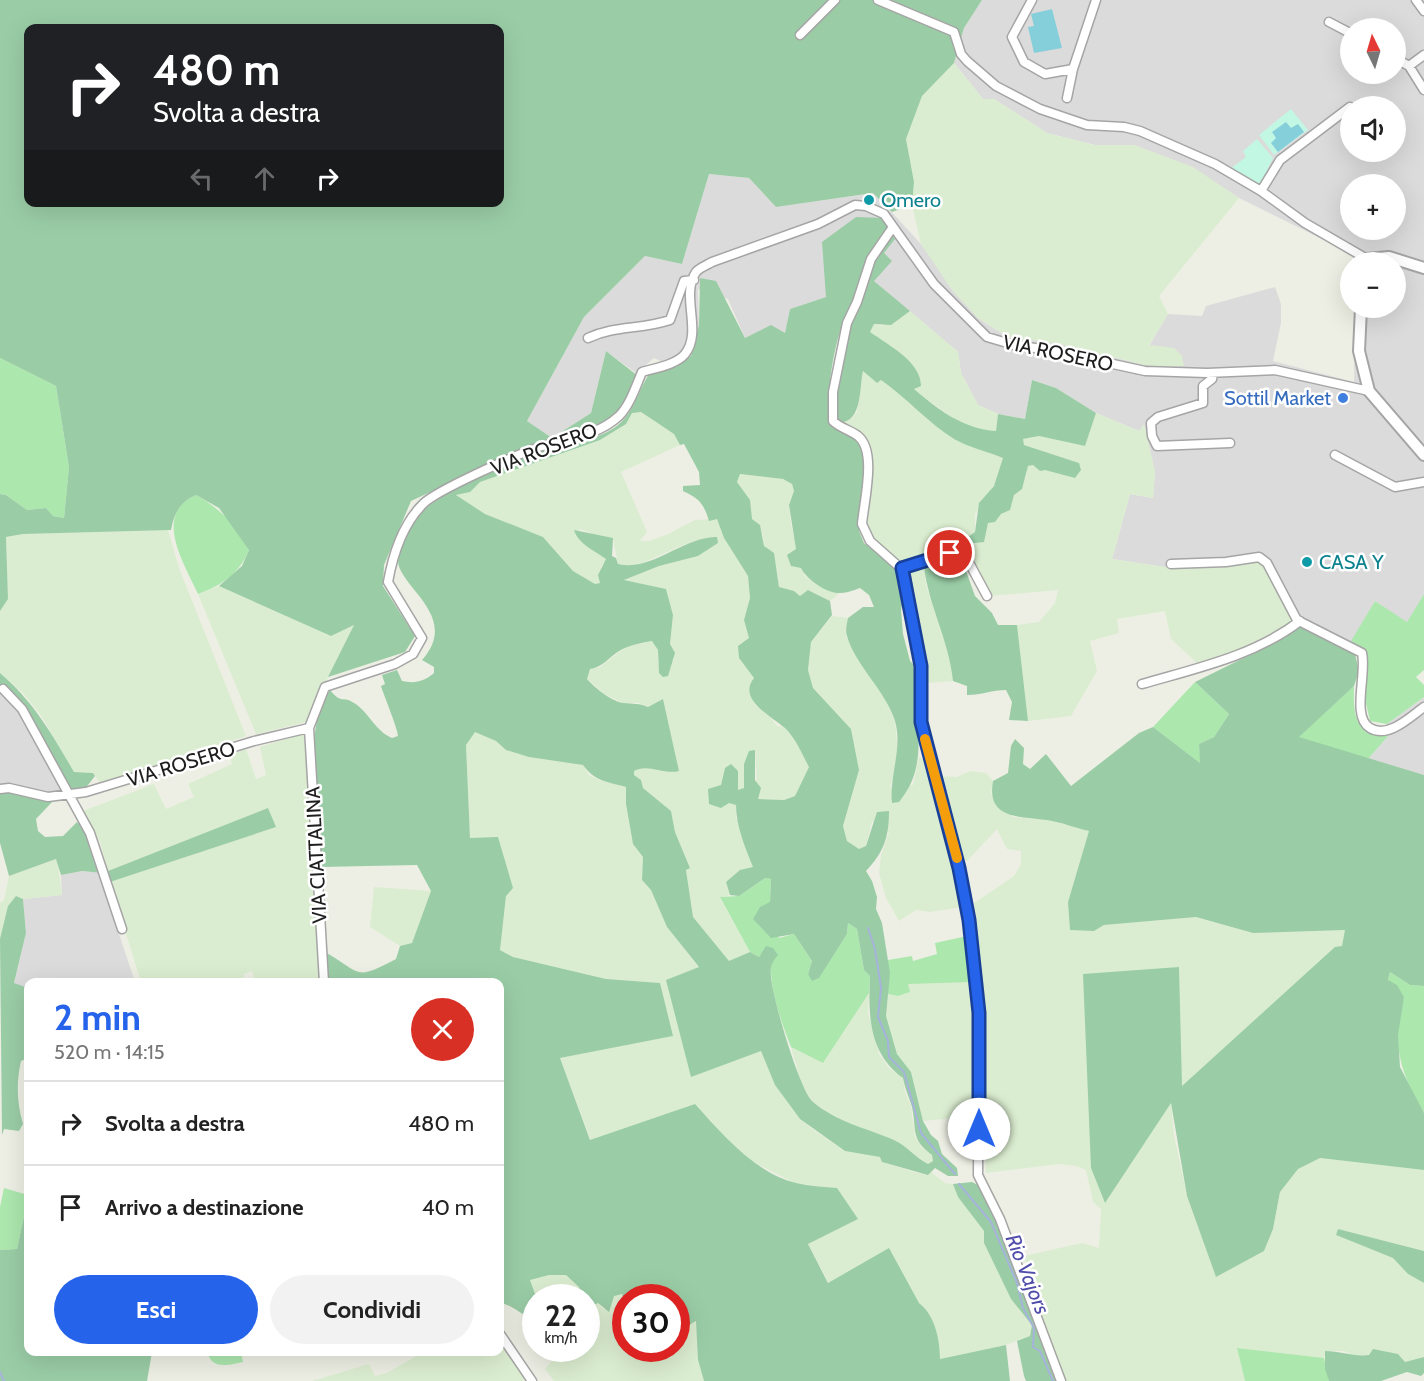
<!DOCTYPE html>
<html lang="it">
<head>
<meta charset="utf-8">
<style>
	body { margin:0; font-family:Cabin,sans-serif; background:#f2f2f2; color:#222; height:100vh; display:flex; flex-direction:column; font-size:22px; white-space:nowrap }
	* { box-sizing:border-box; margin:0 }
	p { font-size:20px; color:#767676 }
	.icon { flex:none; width:33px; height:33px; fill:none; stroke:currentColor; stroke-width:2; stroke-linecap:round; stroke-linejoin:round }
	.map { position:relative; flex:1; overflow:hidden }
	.drawer { position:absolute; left:24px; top:978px; width:480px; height:378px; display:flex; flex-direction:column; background:#fff; border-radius:12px; box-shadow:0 6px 24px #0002 }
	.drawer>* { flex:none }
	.guide { position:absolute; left:24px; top:24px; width:480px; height:183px; border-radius:12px; box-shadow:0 6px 24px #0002; background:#202124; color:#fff; overflow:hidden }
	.needle { width:39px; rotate:355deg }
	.buttons { position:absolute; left:1340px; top:18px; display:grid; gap:12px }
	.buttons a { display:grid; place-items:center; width:66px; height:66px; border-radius:50%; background:#fff; box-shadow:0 6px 24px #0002; font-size:30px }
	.speed { position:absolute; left:522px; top:1284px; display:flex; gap:12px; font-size:30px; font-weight:700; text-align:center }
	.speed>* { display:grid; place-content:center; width:78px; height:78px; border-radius:50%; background:#fff; box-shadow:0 6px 24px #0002; line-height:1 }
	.speed small { font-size:15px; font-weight:400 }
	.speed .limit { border:9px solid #d22; background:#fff; color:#111 }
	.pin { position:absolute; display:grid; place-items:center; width:51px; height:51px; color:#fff; margin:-26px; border:3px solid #fff; border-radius:50%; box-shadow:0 2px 6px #0007 }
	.me { position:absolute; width:66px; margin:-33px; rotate:0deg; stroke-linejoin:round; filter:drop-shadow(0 0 4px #0008) }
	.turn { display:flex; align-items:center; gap:21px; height:126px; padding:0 30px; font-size:27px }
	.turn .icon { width:78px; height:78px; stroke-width:2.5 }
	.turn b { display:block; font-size:42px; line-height:51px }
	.lanes { display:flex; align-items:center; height:57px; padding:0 30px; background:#0003; justify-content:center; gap:30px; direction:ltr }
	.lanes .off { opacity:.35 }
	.round { display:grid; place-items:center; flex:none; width:63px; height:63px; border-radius:32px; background:#f2f2f2 }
	.headline { display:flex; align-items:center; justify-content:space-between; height:102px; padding:0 30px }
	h1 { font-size:36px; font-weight:700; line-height:45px; color:#2563eb }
	.action { display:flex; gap:12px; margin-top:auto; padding:12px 30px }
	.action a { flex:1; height:69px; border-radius:36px; background:#2563eb; color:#fff; font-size:24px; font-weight:700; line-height:69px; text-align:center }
	.action a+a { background:#f2f2f2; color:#222 }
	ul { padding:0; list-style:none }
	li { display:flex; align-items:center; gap:18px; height:84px; padding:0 30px; border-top:2px solid #e0e0e0 }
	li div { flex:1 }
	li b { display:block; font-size:22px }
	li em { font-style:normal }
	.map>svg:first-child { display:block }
	.residential { fill:#dcdbdb; fill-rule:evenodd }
	.farmland { fill:#dbedd0 }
	.grass { fill:#ace7ae }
	.forest { fill:#9acda6; fill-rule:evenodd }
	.park { fill:#c2f7e3 }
	.pitch { fill:#85cfdb }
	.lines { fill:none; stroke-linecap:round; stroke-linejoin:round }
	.stream { stroke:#a6b3db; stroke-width:2 }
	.minor-casing { stroke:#a5a5a5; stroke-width:11 }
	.tertiary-casing { stroke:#a5a5a5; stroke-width:14 }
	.minor { stroke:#fff; stroke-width:8 }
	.tertiary { stroke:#fff; stroke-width:10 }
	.route-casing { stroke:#184099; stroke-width:15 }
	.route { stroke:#2563eb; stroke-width:10 }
	.slow { stroke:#f59e0b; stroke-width:10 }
	.culture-dot { fill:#0f9aa8; stroke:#fff; stroke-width:2 }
	.shop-dot { fill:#3f7fe0; stroke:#fff; stroke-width:2 }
	.labels { text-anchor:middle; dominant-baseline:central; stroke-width:5; stroke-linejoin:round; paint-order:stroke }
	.culture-label { font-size:20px; fill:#0d838f; stroke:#fff; text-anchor:start }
	.street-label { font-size:20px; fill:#1e1e1e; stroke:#fff }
	.shop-label { font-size:20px; fill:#366cbe; stroke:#fff; text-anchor:end }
	.water-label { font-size:21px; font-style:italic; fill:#504daa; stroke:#fff }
</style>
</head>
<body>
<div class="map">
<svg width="1424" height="1381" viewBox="0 0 1424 1381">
	<rect width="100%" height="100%" fill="#edefe4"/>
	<path class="residential" d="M982 0H1424V594L1407 623 1375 601 1348 648 1294 620 1278 596 1249 562 1171 568 1112 559 1130 494 1153 498 1155 472 1144 425 1139 431 1096 413 1056 388 1032 380 1025 419 998 414 978 405 961 373 958 352 874 281 790 309 785 334 771 326 745 338 728 299 698 289 699 325 691 356 673 367 654 358 636 373 606 351 591 413 552 438 527 421 584 317 645 256 682 264 709 174 749 178 776 207 874 193 921 244 978 318 1008 337 1056 343 1153 367 1184 366 1149 346 1168 314 1202 316 1206 306 1275 287 1281 304V323L1273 361 1354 382 1355 308H1395V262H1355L1354 255 1239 198 1191 167 1134 145H1095L1047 133 994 99H983L954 63 964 28ZM1350 28H1395V74H1350ZM1350 106H1395V152H1350ZM1350 184H1395V230H1350Z
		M0 686H3L71 792 46 793 0 786Z
		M1424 697V775L1367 760 1390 734 1387 724Z
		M82 871 102 873 111 910 134 979 126 982H28V988L14 984 26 933 23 899 62 895 61 875Z"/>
	<path class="farmland" d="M954 63 983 99H994L1047 133 1095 145H1134L1193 167 1239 198 1159 296 1168 314 1149 345 1174 348 1182 356 1184 366 1153 367 1056 343 1008 337 978 318 952 290 921 244 912 205 914 182 906 139 922 96Z
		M910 311 958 352 961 373 978 405 998 414 996 432 979 430 963 425 921 395 913 389 918 375 870 332 874 324 882 326Z
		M863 371 877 383 881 380 900 393 933 424 1003 458 998 479 975 514V532L962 542 913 562 904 564 872 541 865 522 872 459 870 448 866 440 842 423 852 418 857 412Z
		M641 412 674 434 680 445 621 472 647 532 640 541H650L668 534 695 520 717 519 724 538 748 576 750 598 744 620 749 638 739 658 754 678 755 705 764 709 777 726 784 727 797 742 809 767 795 796 783 800 758 799 755 751 744 764V788L738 791V771L725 768 721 786 729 803 736 805V818L740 823 741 836 754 867 726 882 730 895 720 898 750 952 729 962 693 918 686 870 690 867 675 832 671 811 643 788 641 780 634 775V771L640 767 679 771 663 699 648 707 639 703H623L604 694 587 679 590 669 600 667 619 652 629 646 653 641 658 650V665H670L674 659 670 644 673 615 666 589 624 580 659 566 698 556 718 543 712 537 688 543 642 563 627 566 618 564 613 538 606 539 580 529 575 535 589 548 607 559 601 566 600 583 595 584 573 571 543 537 485 514 456 495 470 491 480 482 600 440 626 424 632 413Z
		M1096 413 1139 431 1144 424 1155 472 1153 498 1130 494 1112 559 1171 568 1258 562 1266 568 1294 620 1279 632 1241 650 1197 663 1171 639 1165 611 1117 619 1119 633 1090 641 1097 671 1071 716 1028 721 1017 625 1039 622 1055 603 1058 590 990 596 966 544 977 543 988 523 995 522 1001 514 1010 510 1014 495 1026 477 1027 466 1033 465 1075 478 1079 463 1024 445 1023 439 1039 436 1085 446Z
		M740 474 783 479 792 484 794 491 789 505 791 524 801 568 806 577 815 584 839 594 830 601 809 590 800 596 794 591 779 587 776 565 764 546 763 535 752 519 737 482Z
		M168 530 179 568 246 736 101 784 93 773 74 772 42 717 23 693 0 673V611L8 599 6 537 23 534Z
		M924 567 926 585 950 654 953 681 927 683 909 572Z
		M219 586 331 636 354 625 306 722 256 734 198 594Z
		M832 616 848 618 846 636 887 702 895 722 898 753 890 788 913 785 919 757 929 761 957 867 964 907 929 912 916 910 899 921 886 898 879 873 881 855 889 832 872 821 866 846 859 850 847 841 843 826 859 770 851 729 813 688 808 670 811 642Z
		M474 731 496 741 506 750 583 765 589 775 602 781 626 787V804L633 844 643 857 642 880 651 890 667 927 699 968 667 981 691 1076 761 1051 775 1085 800 1119 815 1131 845 1151 881 1157 882 1162 914 1172 928 1175 931 1172 945 1183 953 1184 958 1197 984 1231V1243L1011 1299 1032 1325 1030 1336 1006 1345 940 1359 925 1308 919 1303 829 1283 808 1244 837 1189 794 1183 752 1161 723 1136 591 1141 560 1058 672 1036 660 983 606 979 513 957 500 950 506 896 470 838 466 745Z
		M304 733 320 982H255L252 971 244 974 243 982H141L110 882 275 827 268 808 108 871 100 842 83 811 154 784 166 809 194 797 188 784 232 764 229 755 246 749 256 779 266 775 260 747Z
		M970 771 986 773 993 781 991 794 1013 817 1049 820 1089 831 1068 902 1094 931 1104 925 1196 917 1253 933 1346 930 1342 946 1091 1168 1105 1203 1171 1102 1174 1135 1187 1196 1216 1277 1264 1251 1273 1229 1280 1192 1297 1169 1320 1158 1424 1170V1251L1338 1229 1336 1235 1393 1258 1408 1274 1424 1283V1357L1405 1362 1369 1355 1355 1356 1344 1351H1326L1324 1358 1237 1348 1245 1381H1064L1053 1353 1024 1256 1082 1243 1099 1248 1101 1209 1093 1202 1086 1170 1076 1166 1059 1164 986 1173 982 1012 970 906 1014 876 1021 864V851L1007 849 997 829 967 861 961 859 940 776 957 777Z
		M57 859 62 895 23 899 16 896 0 939V903L4 900 9 876Z
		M374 887 431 891 412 943 400 946 370 927Z
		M930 981 972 982 976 1014 975 1116 923 1121 911 1072 897 1054 886 1016 888 994 898 996 909 992 908 984Z
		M869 993 868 1014 875 1033 879 1054 889 1068 903 1078 905 1092 911 1106 915 1137 922 1148 932 1155 933 1161 928 1164 896 1141 848 1124 829 1113 811 1100 802 1086 791 1047 823 1063Z
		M549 1275H566L579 1287 583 1297H547L535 1294 530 1280Z
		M623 1294 625 1304 626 1348H676L677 1332 696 1321 698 1360 704 1381H554L545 1369 562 1349 586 1348 587 1308 598 1303 604 1310 614 1295Z
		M500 1340 526 1378 523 1381H312L369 1364 375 1376 387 1373 423 1352H500Z"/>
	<path class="grass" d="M0 358 56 386 69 467 64 518 53 516 46 508 27 510 6 495 0 494Z
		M196 495C219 508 237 525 249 550 239 574 222 585 198 594 184 563 152 514 196 495Z
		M1424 594V670L1416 677 1424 685V697L1387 724 1370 721 1365 699 1367 657 1364 651 1351 641 1375 601 1407 622Z
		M1195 682 1229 714 1214 737 1199 744 1201 764 1153 727Z
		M1354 686C1353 716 1355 737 1390 734L1367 760 1298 737Z
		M765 878 771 879 770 902 779 938 794 934 812 961 808 974 819 977 847 934 848 923 857 929 864 970 870 976 869 993 823 1063 791 1047C781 1021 770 992 771 963L762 953 759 957 750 952 720 897 739 896Z
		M967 936 972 982 908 984 910 992 898 996 888 994V960L912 956 913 961 937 954 935 943Z
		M1390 972 1410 985 1424 986V1113C1401 1075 1390 1042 1404 997L1388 980Z
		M4 1188 28 1195V1198L17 1249 0 1250V1207Z
		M1237 1348 1324 1358 1329 1381H1245Z
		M208 1352H241L243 1362C230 1365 210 1370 208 1352Z"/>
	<path class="forest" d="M0 0H982L964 28 954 63 922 96 906 139 914 182 912 205 892 212 873 193 776 207 749 178 709 174 682 264 645 256 584 317 527 421 552 438 591 413 606 351 638 376 619 413 602 426 469 474 411 501 384 565 383 586 415 636 405 652 328 677 354 625 331 636 219 586 242 566 249 550 219 508 196 495C180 502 174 513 171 530L23 534 6 537 8 599 0 611V494L6 495 27 510 46 508 53 516 64 518 69 467 56 386 0 358ZM28 28H500V202H28Z
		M856 217 883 218 895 239 884 253 892 261 874 281 910 311 891 325 874 324 870 332C890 346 921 362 921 386L914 389C939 410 963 429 996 431L998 414 1025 419 1032 380 1056 388 1096 413 1085 446 1039 436 1023 439 1024 445 1079 463 1081 470 1075 478 1045 470 1040 471 1033 465 1028 466 1022 489 1014 495 1010 510 1001 514 995 522 988 523 984 542 966 544 968 537 975 532 979 503 994 486 1003 458C986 451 970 448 954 439 927 422 907 398 881 380L877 383 863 371C859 388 863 426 836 422L834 408 856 298C835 326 825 391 830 425L859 440 865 452 859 531 864 543 902 573 905 586 901 610 903 634 910 661 918 669 920 688 916 692C917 734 927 768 899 802L892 803C889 775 903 749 895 721 886 691 855 665 847 636 845 631 847 623 848 618L863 607H874L869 595 860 588C854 590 847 593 841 593 827 594 807 580 801 568L791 566 787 555 796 549 789 505 794 491 792 484 783 479 740 474 737 482 750 500 752 519 760 525 764 546 774 553 779 587 794 591 800 596 808 590 830 601 832 615 811 642 808 670 813 688 851 729 859 770 843 826 847 841 859 849 866 846 877 812 889 811C889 837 884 852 866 871L872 881 877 897 876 909 882 923 890 973 886 1016 897 1054 911 1072 923 1121 931 1135 938 1141 942 1154 957 1168 958 1176H948L935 1168 928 1175 882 1162 880 1157 845 1151 800 1119 775 1085 761 1051 691 1077 666 980 699 967 667 927 651 890 642 880 643 857 633 844 626 804V787C608 782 594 781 583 765L529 757 506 750 496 741 475 732 466 745 470 838 498 837 513 888 506 896 500 950 513 957 606 979 660 983 673 1036 560 1058 590 1140 695 1104C721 1133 756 1174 796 1183 809 1186 824 1187 837 1188L858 1219 808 1244 828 1283 889 1248 919 1303C935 1315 940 1340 940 1359L1006 1345 1010 1381H704L698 1360 696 1321 677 1332 676 1298H626L625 1304 622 1294 614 1296 609 1312 598 1303 587 1308 586 1298 583 1297 579 1287 566 1275H549L530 1280 535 1294 547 1297 536 1298 535 1319C521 1316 514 1305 500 1303V982H327L325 952C363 974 354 981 396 959L400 946 412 943 431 891 417 865 320 867C317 825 302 721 330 690 342 705 342 695 354 703 369 712 375 731 392 738L398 736C398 729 384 696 381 686L385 684 382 675 397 670 402 681C415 684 425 681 434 673V667L422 660C462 615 396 586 398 559 399 546 412 525 420 514 433 496 521 455 545 449 570 442 606 441 625 418 635 406 640 388 649 374L673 367 691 356 699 325 700 278 716 281 745 338 771 325 785 333 790 309 826 297 822 242ZM641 412 674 434 680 445 684 444 699 472 700 485 683 486V491C699 498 704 504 709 521L717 519 724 538 748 576 750 598 744 620 749 638 738 646 739 658 754 678C736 700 775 718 787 730 797 741 802 754 809 767L795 796 784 800 758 799 761 788 755 780V750L749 751 744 764V788L738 790V771L731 764 725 768 721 785 708 789 709 804 721 808 729 803 736 805C736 826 745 847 753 867L740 870 726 882 730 895 739 896 765 878 771 879 770 902 760 907 753 919 771 938 794 934 812 961 808 974 812 981 819 978 847 934 848 923 857 929 864 970 870 976C868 1015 869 1054 903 1078 905 1089 909 1097 912 1107 917 1130 910 1139 932 1155L933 1161 928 1164C915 1157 907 1146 894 1140 866 1128 836 1122 812 1101 799 1088 772 997 771 976 770 966 772 962 778 955L773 948 766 946 759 957 750 952 729 961 693 917 686 870 690 868 675 832 671 811 643 788 641 780 634 775V771C648 763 663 775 679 771L663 699 648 707C639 703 633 704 624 703 612 702 595 688 587 679L590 669C603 667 608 658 619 651 629 645 641 643 652 641L658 650 659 673 663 677 668 676 675 653 670 644 673 615 666 589 624 580 659 566 698 556 718 543 717 537C682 537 652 572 618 564L616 558 612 556 613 538 574 530C578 544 595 551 606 559L598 575 600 583 595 584 573 571 543 537 485 514 456 495 470 492 480 482 600 440 626 424 632 413Z
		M953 554 961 557 975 596 992 613 998 625H1017L1028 721 1009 720 1012 702 1006 690C992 690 982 695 967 695V686L953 681C949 640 929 607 924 567Z
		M1301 624 1355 654 1359 671 1354 686 1299 737 1424 775V986L1410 985 1390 972 1388 980 1397 985 1404 997 1398 1035 1400 1067 1424 1113V1170L1320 1158 1298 1169 1280 1192 1273 1229 1264 1251 1216 1277 1187 1196 1171 1103 1105 1203 1091 1168 1083 974 1179 967 1182 1086 1335 947 1342 946 1345 930 1253 933 1196 917 1104 925 1094 931 1070 930 1068 902 1089 831C1075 828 1061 822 1047 820 1020 816 986 820 993 781L1008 773 1011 746 1015 739 1024 748 1023 764 1030 769 1046 754 1071 786 1139 733 1153 727 1200 763 1199 744 1214 737 1229 714 1195 682 1286 637Z
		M0 673C33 701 52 734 74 772L93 773 95 776 84 790 71 792 20 701 0 686Z
		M7 791C23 794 36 800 53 801L36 819 38 831 45 837 63 836 77 822 87 832 102 873 82 871 61 875 56 859 9 876 0 843V794Z
		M268 808 276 827 110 882 108 871Z
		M16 896 23 899 26 933 14 983 28 988V1058L21 1061C16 1083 17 1103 23 1124L19 1131 4 1129 2 1135 0 939 8 906Z
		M972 1182 978 1185 993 1210 1057 1381H1026L1024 1376 1017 1341 1030 1336 1032 1325 1011 1299 984 1243V1231L958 1197 953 1184Z
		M28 1198V1352H152L147 1381H0V1250L17 1249Z
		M1338 1229 1424 1251V1283L1408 1274 1393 1258 1336 1235Z
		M1373 1349 1398 1354 1405 1362 1424 1357V1373L1421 1376 1407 1372 1381 1381H1329L1325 1369V1351C1341 1351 1354 1357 1369 1355Z"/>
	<path class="park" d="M1291 109 1308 130 1274 155 1259 135Z
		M1257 139 1273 158 1260 185 1230 169 1246 157 1243 151Z"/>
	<path class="pitch" d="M1052 9 1062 48 1034 53 1028 27 1034 26 1031 14Z
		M1286 122 1291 128 1298 124 1304 132 1278 152 1271 143 1276 138 1272 132Z"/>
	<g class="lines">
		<path class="stream" d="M868 928 875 949 881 988 878 1017 888 1041 889 1057 904 1072 921 1133 955 1174
			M959 1184 991 1222 1017 1283 1023 1308 1034 1328 1033 1347 1040 1351 1053 1381
			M0 1372 4 1381"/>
		<g class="minor-casing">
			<path id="minor" d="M878 0 954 32 961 54 967 61 996 86 1040 109 1087 125 1124 127 1140 131 1215 164 1261 191 1305 223 1367 259
				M1032 0 1012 37 1024 62 1045 74 1073 69 1096 0
				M1416 0 1424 11
				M1329 22 1350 33
				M800 35 835 0
				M1395 58 1409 66 1424 90
				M1409 66 1424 55
				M1067 98 1073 69
				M1261 191 1280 160 1350 107
				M893 227 871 259 857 302 847 323 833 392V421C840 428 850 430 858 436 877 451 864 501 862 524L870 541 905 572 921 666V722L959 868 969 919 979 1013 978 1175 1000 1219 1061 1381
				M588 338C616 325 640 330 670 320L684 281 694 280
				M1213 373 1212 379 1203 386V403L1158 417 1151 423 1152 436 1157 446 1230 443
				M1335 455 1395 487 1424 482
				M1171 564 1226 562 1259 557 1267 563 1297 620 1362 653C1367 674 1351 717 1370 728 1388 739 1410 717 1424 707
				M902 569 959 552 966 557 987 596
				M1142 684C1197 668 1254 656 1300 621
				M3 689 22 709 90 833 122 929
				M0 789 9 788 48 797 86 792 254 741 309 728
				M324 982 309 728 325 687 395 664 413 654 422 638 388 582C393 554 402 525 423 504 435 491 524 451 543 446 570 438 597 436 619 416 630 405 636 386 642 372 655 368 676 365 685 354 703 331 680 296 696 272 699 268 707 265 712 262L818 224 855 205 866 206 884 214 934 284 987 337 1014 345 1049 350 1145 371 1207 373 1275 370 1369 391
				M500 1334 532 1381"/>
		</g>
		<g class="tertiary-casing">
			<path id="tertiary" d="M1365 262 1367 259 1389 257 1424 268
				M1361 308 1359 351 1369 391 1424 455"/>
		</g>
		<use href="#minor" class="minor"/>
		<use href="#tertiary" class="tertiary"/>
	</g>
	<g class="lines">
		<g class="route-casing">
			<path id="route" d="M950 553 902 568 921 666V722L959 868 969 920 979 1013V1129"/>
		</g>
		<use href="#route" class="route"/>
		<path class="slow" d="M925 739 957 858"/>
	</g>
	<g class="culture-dot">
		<circle cx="869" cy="200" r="6"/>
		<circle cx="1307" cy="562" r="6"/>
	</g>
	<circle class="shop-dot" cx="1343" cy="398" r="6"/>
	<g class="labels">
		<g class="culture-label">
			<text x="881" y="200">Omero</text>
			<text x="1319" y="562">CASA Y</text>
		</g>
		<g class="street-label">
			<text transform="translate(1058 353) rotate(12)">VIA ROSERO</text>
			<text transform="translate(544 449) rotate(-21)">VIA ROSERO</text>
			<text transform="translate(181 764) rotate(-17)">VIA ROSERO</text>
			<text transform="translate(316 855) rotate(-93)">VIA CIATTALINA</text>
		</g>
		<g class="shop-label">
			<text x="1331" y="398">Sottil Market</text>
		</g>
		<g class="water-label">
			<text transform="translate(1028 1274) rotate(68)">Rio Vajors</text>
		</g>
	</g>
</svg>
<div class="buttons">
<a><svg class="needle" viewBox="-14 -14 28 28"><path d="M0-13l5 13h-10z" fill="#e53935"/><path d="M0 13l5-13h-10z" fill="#767676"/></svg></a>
<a><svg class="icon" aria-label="sound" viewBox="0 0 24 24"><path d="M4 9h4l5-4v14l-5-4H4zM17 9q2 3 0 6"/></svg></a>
<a>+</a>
<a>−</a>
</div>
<div class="speed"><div>22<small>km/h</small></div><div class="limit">30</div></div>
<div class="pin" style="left:950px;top:553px;background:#d93025"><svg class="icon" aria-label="arrive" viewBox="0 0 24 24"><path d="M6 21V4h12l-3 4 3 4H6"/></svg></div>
<svg class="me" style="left:979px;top:1129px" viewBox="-20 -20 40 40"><circle r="19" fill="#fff"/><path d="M0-13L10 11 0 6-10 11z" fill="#2563eb"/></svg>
<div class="guide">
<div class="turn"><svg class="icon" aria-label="right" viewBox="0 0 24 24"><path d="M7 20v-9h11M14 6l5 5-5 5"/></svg><div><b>480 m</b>Svolta a destra</div></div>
<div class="lanes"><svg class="icon off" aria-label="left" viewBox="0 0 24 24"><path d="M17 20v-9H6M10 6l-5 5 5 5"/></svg><svg class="icon off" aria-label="ahead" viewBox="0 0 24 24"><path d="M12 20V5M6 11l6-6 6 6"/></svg><svg class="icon" aria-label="right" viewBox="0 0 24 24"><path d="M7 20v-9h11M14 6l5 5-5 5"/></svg></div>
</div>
<section class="drawer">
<div class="headline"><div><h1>2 min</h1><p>520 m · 14:15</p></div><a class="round" style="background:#d93025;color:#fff"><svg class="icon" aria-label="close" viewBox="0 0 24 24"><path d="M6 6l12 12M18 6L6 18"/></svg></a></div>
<ul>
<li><svg class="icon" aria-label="right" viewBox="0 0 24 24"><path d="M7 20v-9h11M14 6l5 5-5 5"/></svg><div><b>Svolta a destra</b></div><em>480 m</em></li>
<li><svg class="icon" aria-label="arrive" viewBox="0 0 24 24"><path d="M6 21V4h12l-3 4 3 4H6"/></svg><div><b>Arrivo a destinazione</b></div><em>40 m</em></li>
</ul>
<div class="action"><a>Esci</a><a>Condividi</a></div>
</section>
</div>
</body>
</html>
